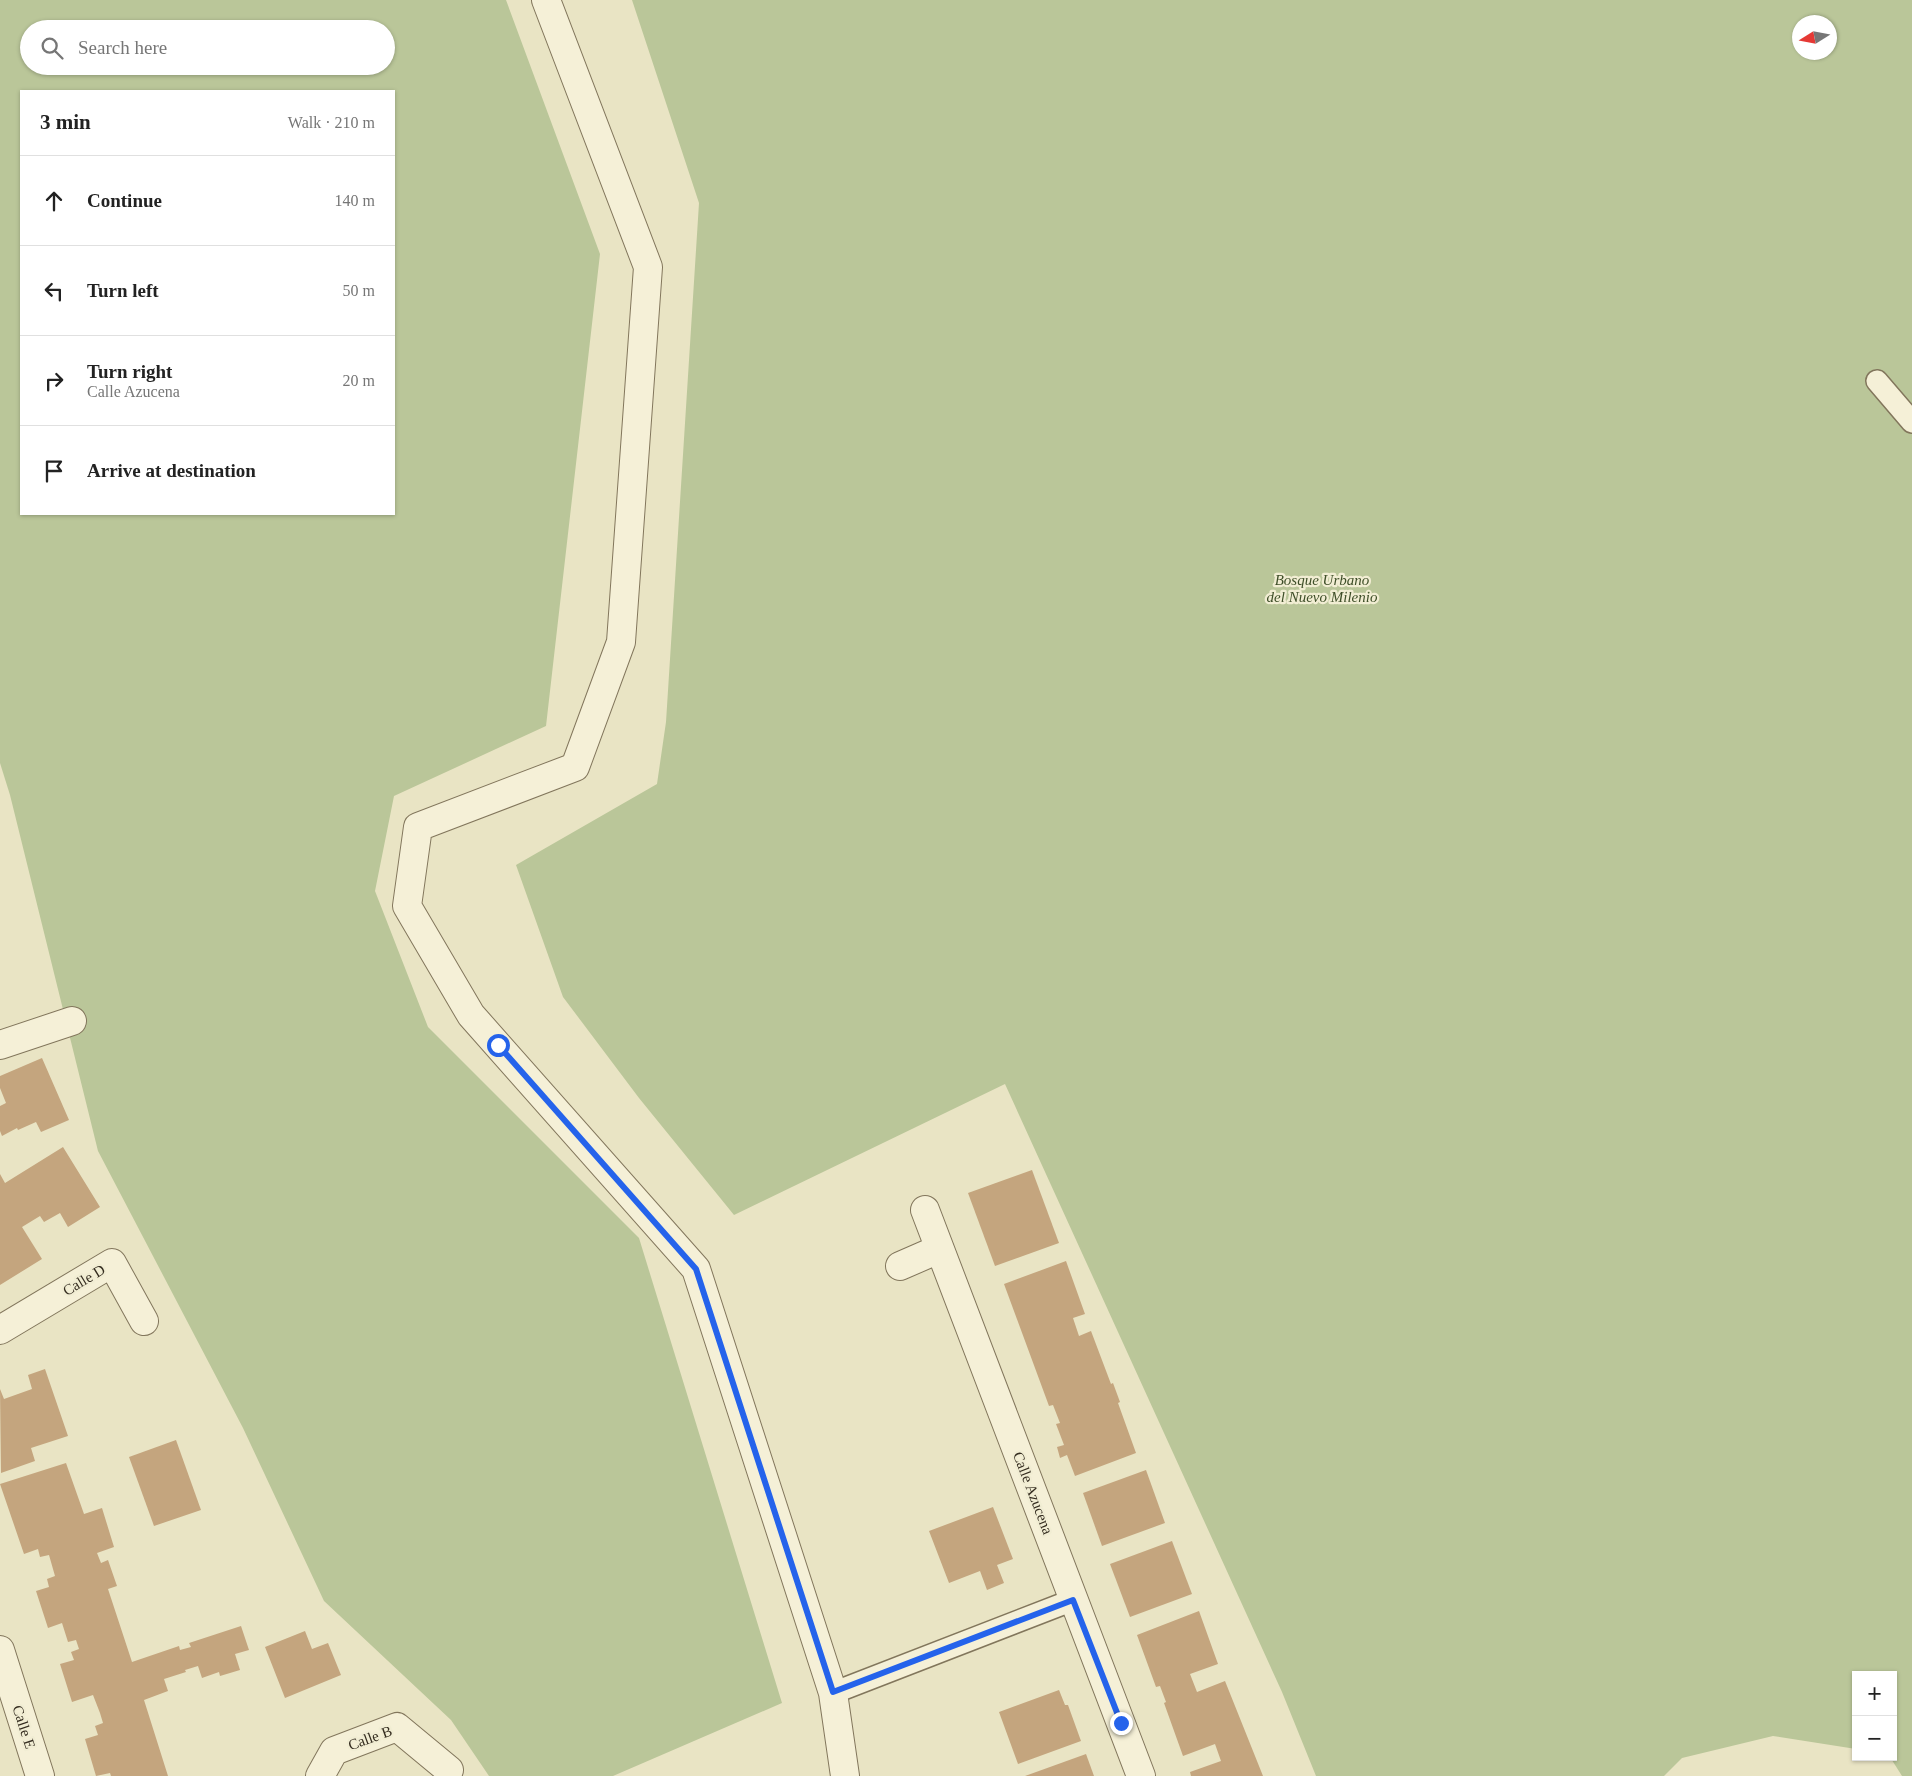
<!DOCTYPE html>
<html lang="en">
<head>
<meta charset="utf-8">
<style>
  body { margin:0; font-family:Georgia,serif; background:#f6f6f6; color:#222 }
  .controls { position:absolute; right:15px; bottom:15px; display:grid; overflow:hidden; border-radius:0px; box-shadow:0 1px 4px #0004 }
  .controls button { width:45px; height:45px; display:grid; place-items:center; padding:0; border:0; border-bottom:1px solid #e0e0e0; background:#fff; color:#222; font:25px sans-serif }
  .compass { position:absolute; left:1792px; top:15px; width:45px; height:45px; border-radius:50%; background:#fff; box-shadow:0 1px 4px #0004; rotate:259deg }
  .stop { position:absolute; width:15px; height:15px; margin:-11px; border:4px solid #2563eb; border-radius:50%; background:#fff }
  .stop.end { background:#2563eb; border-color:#fff; box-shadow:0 1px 5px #0008 }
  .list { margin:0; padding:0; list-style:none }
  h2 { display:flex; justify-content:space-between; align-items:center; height:65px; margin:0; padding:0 20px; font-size:21px }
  h2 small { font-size:16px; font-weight:400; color:#767676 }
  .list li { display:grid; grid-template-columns:32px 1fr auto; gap:15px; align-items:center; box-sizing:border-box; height:90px; padding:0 20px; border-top:1px solid #e0e0e0 }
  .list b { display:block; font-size:19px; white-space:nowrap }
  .list p { margin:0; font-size:16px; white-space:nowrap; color:#767676 }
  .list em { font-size:16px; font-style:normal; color:#767676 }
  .icon { flex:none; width:28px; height:28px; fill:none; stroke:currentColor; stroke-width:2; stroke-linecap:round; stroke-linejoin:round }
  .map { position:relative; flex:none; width:1912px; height:1776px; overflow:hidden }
  .search { position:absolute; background:#fff; box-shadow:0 1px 4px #0004; left:20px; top:20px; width:375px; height:55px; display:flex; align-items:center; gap:12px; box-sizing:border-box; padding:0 18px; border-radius:28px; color:#767676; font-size:19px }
  .panel { position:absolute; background:#fff; box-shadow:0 1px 4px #0004; left:20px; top:90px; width:375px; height:425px; border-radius:0px }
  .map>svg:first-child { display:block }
  .green { fill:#bac699; fill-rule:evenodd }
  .building { fill:#c4a57e }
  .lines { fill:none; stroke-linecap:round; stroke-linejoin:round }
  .lane-casing { stroke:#82765c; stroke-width:24 }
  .street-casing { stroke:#82765c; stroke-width:30 }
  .lane { stroke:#f5f0d7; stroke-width:21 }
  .street { stroke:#f5f0d7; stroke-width:28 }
  .route { stroke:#2563eb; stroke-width:6 }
  .labels { text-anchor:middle; stroke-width:4.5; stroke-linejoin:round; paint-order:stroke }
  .park-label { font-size:15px; font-style:italic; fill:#3e4e28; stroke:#f1edd3 }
  .street-label { font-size:15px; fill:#342c1f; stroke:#f1edd3 }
</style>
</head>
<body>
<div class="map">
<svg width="1912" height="1776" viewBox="0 0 1912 1776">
  <rect width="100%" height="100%" fill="#e9e4c4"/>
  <g class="green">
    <path d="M0,0H506L600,254L546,726L394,796L375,891L428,1027L639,1238L782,1703L613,1776H489L451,1720L324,1601L243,1428L98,1151L10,795L0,763ZM29,29H386V66H29ZM21,91H394V514H21Z"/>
    <path d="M632,0H1912V1776H1902L1890,1757H1893V1675H1856V1749L1773,1736L1682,1758L1664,1776H1316L1282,1692L1005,1084L734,1215L639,1098L563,997L516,865L657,784L666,722L699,203ZM1800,22H1830V52H1800Z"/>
  </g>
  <g class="building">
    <polygon points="42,1058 69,1120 41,1132 36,1122 18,1130 17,1128 2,1136 0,1131 0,1106 6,1103 0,1088 0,1076"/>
    <polygon points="63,1147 100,1207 68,1227 60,1213 44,1222 40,1216 22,1227 42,1259 0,1285 0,1174 5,1183"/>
    <polygon points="1032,1170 1059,1243 995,1266 968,1193"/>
    <polygon points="1066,1261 1085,1314 1073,1318 1079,1336 1091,1331 1111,1384 1113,1383 1120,1402 1118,1403 1136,1453 1075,1476 1067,1455 1060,1458 1057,1447 1064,1445 1056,1424 1060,1423 1053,1405 1049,1406 1004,1284"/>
    <polygon points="45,1369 68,1436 31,1448 35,1461 1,1473 0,1389 4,1399 32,1389 28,1375"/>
    <polygon points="176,1440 201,1510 154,1526 129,1457"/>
    <polygon points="66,1463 84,1514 102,1508 114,1547 97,1553 101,1563 108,1560 117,1586 108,1589 132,1662 179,1646 180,1650 191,1647 189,1643 241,1626 249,1650 235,1654 240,1670 220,1676 219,1672 202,1678 198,1666 185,1670 186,1672 164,1679 168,1691 144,1700 168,1776 111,1776 110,1773 96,1776 85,1739 98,1735 95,1726 103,1723 100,1713 93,1695 72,1702 60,1664 74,1660 71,1652 79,1649 76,1640 68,1642 62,1623 48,1628 36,1591 49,1587 47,1579 55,1576 49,1555 40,1557 38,1549 24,1554 0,1484"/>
    <polygon points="1146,1470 1165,1523 1102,1546 1083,1493"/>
    <polygon points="993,1507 1013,1559 997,1565 1004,1583 987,1590 980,1571 949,1583 929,1531"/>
    <polygon points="1172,1541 1192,1594 1130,1617 1110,1564"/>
    <polygon points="1199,1611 1218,1664 1190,1674 1197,1692 1225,1681 1263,1776 1191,1776 1190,1772 1221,1761 1215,1744 1183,1756 1164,1703 1166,1702 1160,1686 1156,1687 1137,1635"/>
    <polygon points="305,1631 312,1649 328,1643 341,1675 285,1698 265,1647"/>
    <polygon points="1059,1690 1065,1705 1068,1705 1081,1741 1018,1764 999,1712"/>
    <polygon points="1086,1754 1094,1776 1025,1776"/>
  </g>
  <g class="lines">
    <g class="lane-casing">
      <g id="lane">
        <polyline points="1877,381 1912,422"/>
        <polyline points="833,1693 1073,1600"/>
      </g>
    </g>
    <g class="street-casing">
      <g id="street">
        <polyline points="546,0 648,267 621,642 575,767 418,827 407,906 471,1015 696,1269 833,1693 845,1776"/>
        <polyline points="0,1045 72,1021"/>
        <polyline points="925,1210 1141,1776"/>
        <polyline points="900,1266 939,1249"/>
        <polyline points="0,1330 112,1263 144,1321"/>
        <polyline points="0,1650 40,1776"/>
        <polyline points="320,1776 334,1751 397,1727 449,1770"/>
      </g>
    </g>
    <use href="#lane" class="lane"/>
    <use href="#street" class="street"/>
  </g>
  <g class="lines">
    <polyline class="route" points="498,1045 696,1269 833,1692 1073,1600 1121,1723"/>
  </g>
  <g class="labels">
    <g class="park-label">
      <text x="1322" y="585">Bosque Urbano<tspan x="1322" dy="17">del Nuevo Milenio</tspan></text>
    </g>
    <g class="street-label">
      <text transform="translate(84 1280) rotate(-31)" y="5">Calle D</text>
      <text transform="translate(1033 1493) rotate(69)" y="5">Calle Azucena</text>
      <text transform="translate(24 1727) rotate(72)" y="5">Calle E</text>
      <text transform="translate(370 1738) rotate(-20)" y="5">Calle B</text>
    </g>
  </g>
</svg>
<div class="controls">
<button>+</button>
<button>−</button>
</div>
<svg class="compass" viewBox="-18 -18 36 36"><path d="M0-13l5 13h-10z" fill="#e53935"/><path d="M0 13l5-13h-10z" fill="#767676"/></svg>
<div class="stop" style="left:498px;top:1045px"></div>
<div class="stop end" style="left:1121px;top:1723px"></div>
<div class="search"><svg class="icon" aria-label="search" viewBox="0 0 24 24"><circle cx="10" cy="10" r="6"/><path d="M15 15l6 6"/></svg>Search here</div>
<section class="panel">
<h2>3 min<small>Walk · 210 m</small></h2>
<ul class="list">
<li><svg class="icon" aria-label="ahead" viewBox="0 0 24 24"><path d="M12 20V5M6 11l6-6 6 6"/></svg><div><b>Continue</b></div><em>140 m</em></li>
<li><svg class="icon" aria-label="left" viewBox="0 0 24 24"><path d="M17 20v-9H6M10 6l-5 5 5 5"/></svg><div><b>Turn left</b></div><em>50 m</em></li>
<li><svg class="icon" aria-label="right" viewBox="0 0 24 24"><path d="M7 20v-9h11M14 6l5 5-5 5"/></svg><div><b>Turn right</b><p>Calle Azucena</p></div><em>20 m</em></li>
<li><svg class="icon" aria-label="arrive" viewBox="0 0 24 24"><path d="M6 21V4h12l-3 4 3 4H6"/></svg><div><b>Arrive at destination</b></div></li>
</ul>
</section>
</div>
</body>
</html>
